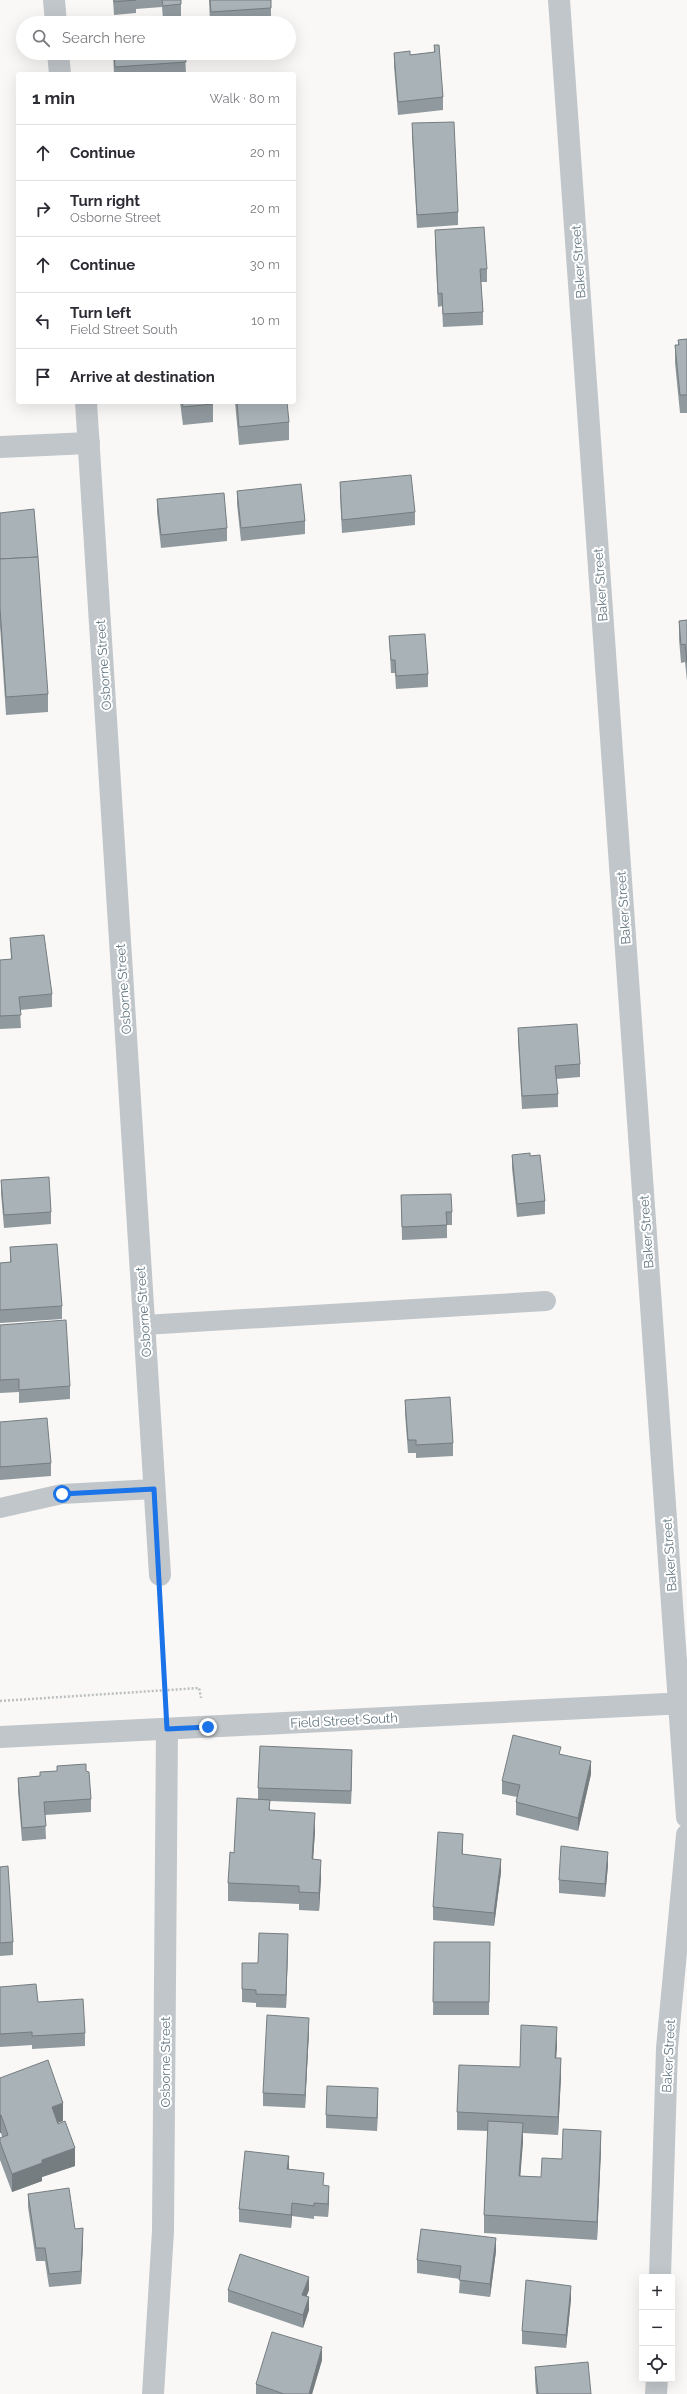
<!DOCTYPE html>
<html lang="en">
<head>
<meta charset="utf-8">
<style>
  body { margin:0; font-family:Raleway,sans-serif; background:#f7f7f7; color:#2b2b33 }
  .controls { position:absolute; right:12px; bottom:12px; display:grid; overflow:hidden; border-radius:4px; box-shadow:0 4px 16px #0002 }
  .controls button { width:36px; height:36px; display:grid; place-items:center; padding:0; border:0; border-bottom:1px solid #e1e1e2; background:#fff; color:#2b2b33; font:20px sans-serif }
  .stop { position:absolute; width:12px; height:12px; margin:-9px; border:3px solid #1a73e8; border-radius:50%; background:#fff }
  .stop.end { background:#1a73e8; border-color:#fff; box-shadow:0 1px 4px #0008 }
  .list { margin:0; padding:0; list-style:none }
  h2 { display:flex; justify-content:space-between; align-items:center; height:52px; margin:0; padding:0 16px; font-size:17px }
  h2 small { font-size:13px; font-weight:400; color:#7c7c81 }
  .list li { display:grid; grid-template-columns:26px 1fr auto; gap:12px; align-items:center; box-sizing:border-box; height:56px; padding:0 16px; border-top:1px solid #e1e1e2 }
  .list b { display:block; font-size:15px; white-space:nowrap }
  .list p { margin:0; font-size:13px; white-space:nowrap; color:#7c7c81 }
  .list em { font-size:13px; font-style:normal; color:#7c7c81 }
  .icon { flex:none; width:22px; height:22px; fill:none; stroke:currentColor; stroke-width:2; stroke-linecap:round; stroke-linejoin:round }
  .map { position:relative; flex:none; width:687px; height:2394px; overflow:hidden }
  .search { position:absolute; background:#fff; box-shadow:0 4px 16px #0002; left:16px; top:16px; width:280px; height:44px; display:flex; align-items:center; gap:10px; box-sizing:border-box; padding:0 14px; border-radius:22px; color:#7c7c81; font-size:15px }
  .panel { position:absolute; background:#fff; box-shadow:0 4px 16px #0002; left:16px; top:72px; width:280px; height:332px; border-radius:4px }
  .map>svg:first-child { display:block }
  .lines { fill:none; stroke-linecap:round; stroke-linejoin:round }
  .path { stroke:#bbbfc1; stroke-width:2.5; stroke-dasharray:2 2; stroke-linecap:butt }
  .service { stroke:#c1c6ca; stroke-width:20 }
  .minor { stroke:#c1c6ca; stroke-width:22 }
  .wall { fill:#90999d }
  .shaded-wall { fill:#767d80 }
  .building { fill:#a8b2b7; stroke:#767d80 }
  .route { stroke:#1a73e8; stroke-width:5 }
  .labels { text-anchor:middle; stroke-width:4; stroke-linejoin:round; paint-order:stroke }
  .street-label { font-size:13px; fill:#637681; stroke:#fff }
</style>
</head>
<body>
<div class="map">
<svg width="687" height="2394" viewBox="0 0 687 2394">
  <rect width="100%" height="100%" fill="#f9f8f6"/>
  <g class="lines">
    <g class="path">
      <polyline points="161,1604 166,1701"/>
      <polyline points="0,1701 199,1688 201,1698"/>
    </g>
    <g class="service">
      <polyline points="144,1325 546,1301"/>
      <polyline points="0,1508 62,1494 154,1489"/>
    </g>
    <g class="minor">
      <polyline points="54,0 56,23"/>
      <polyline points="559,0 687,1817"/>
      <polyline points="58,53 60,74"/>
      <polyline points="86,402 160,1575"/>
      <polyline points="0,447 89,443"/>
      <polyline points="0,1737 687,1703"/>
      <polyline points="660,2277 667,2048 687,1835"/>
      <polyline points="153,2394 163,2231 167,1729"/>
      <polyline points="656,2394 657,2379"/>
    </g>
  </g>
  <g class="wall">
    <polygon points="113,0 181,0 181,17 163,19 162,7 136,9 136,13 114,15"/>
    <polygon points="209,0 271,0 271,21 237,23 210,23"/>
    <polygon points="434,45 443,97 443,110 398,115 394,66 394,53 410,55 434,52"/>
    <polygon points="113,53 185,53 186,74 114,74"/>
    <polygon points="412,123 458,212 458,225 417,228 412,136"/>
    <polygon points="435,230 487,269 487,282 481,282 483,312 483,325 443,327 442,306 438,307 435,243"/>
    <polygon points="687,339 687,413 680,413 675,363 675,345 678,345 678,340"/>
    <polygon points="180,402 213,402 213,422 183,425"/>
    <polygon points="235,402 272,402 289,422 289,440 239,445"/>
    <polygon points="340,482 415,512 415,525 342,533 340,496"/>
    <polygon points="237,491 305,521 305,534 241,541 237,504"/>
    <polygon points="157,499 227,528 227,541 161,548 157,512"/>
    <polygon points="0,513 48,694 48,712 6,715 0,626"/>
    <polygon points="687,620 687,681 685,662 681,663 679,639 679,621"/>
    <polygon points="389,636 428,674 428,687 396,689 395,673 391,673"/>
    <polygon points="10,938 52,994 52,1007 20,1010 21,1028 0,1029 0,960 11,959"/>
    <polygon points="518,1028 580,1064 580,1077 556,1079 558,1094 558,1107 522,1109 518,1041"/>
    <polygon points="512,1155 530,1156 545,1201 545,1214 517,1217 512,1168"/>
    <polygon points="1,1180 51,1212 51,1224 4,1228 1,1193"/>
    <polygon points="401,1195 452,1212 452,1225 447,1225 447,1238 402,1240"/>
    <polygon points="10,1247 62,1306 62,1319 0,1323 0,1263 10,1262"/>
    <polygon points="0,1325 70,1386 70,1399 19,1403 19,1392 0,1393"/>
    <polygon points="405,1400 453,1443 453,1456 416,1458 416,1453 408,1453 405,1413"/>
    <polygon points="0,1422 51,1463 51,1476 0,1480"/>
    <polygon points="561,1754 591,1774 578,1831 516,1815 516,1802 517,1797 502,1794 502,1781"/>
    <polygon points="352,1763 351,1804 270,1801 270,1810 315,1831 313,1859 321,1878 319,1911 299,1910 299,1904 228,1901 228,1883 234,1853 258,1800 258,1788"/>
    <polygon points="57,1771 86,1771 91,1799 91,1812 45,1815 46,1839 22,1841 18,1791 18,1778 40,1776"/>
    <polygon points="463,1847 462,1854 501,1872 494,1926 433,1920 433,1907"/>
    <polygon points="608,1865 605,1897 559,1893 559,1880"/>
    <polygon points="0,1867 13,1942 13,1955 0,1956"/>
    <polygon points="434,1942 490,1942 489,2015 433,2015"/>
    <polygon points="288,1947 286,2008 256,2007 256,2003 242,2002 242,1989 258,1963"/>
    <polygon points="0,1987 38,2002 85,2033 85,2046 32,2049 32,2045 0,2047"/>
    <polygon points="309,2031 305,2108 263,2106 263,2093"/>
    <polygon points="557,2045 556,2058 561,2076 558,2135 523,2133 523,2141 520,2176 541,2177 562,2159 601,2149 597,2240 484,2233 484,2215 488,2131 457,2130 457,2112"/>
    <polygon points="0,2078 63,2121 57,2123 75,2166 42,2177 42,2181 12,2192 0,2160 0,2138 2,2137 1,2133 0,2133"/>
    <polygon points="378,2101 377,2131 326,2128 326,2115"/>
    <polygon points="289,2169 324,2186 329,2199 328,2217 314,2216 314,2219 292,2216 291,2228 239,2222 239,2209"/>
    <polygon points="28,2194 75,2229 83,2241 81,2284 49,2287 45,2261 36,2261 28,2207"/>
    <polygon points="496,2251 490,2297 459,2293 460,2279 417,2273 417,2260"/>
    <polygon points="228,2290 309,2290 306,2297 309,2310 303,2328 228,2302"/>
    <polygon points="571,2299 566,2348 522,2344 522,2331"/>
    <polygon points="322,2360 312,2394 256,2394 256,2384"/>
    <polygon points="535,2367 591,2394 536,2394 535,2380"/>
  </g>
  <g class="shaded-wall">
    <polygon points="352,1750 352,1763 351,1804 351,1791"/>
    <polygon points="591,1761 591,1774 578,1831 578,1818"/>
    <polygon points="315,1813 315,1831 312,1877 312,1859"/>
    <polygon points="463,1834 463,1847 462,1867 462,1854"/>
    <polygon points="608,1852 608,1865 605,1897 605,1884"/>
    <polygon points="501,1859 501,1872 494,1926 494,1913"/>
    <polygon points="321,1860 321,1878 319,1911 319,1893"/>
    <polygon points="288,1934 288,1947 286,2008 286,1995"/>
    <polygon points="309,2018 309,2031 305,2108 305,2095"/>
    <polygon points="557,2027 557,2045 555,2076 555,2058"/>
    <polygon points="561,2058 561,2076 558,2135 558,2117"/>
    <polygon points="378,2088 378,2101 377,2131 377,2118"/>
    <polygon points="63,2103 63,2121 52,2125 52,2107"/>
    <rect x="0" y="2115" width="1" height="18"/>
    <polygon points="523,2123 523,2141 519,2194 519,2176"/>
    <polygon points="601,2131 601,2149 597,2240 597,2222"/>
    <polygon points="75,2148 75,2166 42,2177 42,2181 12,2192 12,2174 42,2160"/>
    <polygon points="289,2156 289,2169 287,2182 287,2169"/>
    <polygon points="329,2186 329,2199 328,2217 328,2204"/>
    <polygon points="292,2203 292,2216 291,2228 291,2215"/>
    <polygon points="83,2228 83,2241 81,2284 81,2271"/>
    <polygon points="496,2238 496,2251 490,2297 490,2284"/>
    <polygon points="309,2277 309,2290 302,2308 302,2295"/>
    <polygon points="571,2286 571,2299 566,2348 566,2335"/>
    <polygon points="309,2297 309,2310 303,2328 303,2315"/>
    <polygon points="322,2347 322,2360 312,2394 309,2394"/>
  </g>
  <g class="building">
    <polygon points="114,0 136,0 114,2"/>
    <polygon points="162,0 181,0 181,4 163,6"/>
    <polygon points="210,0 271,0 271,8 211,12"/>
    <polygon points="183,20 183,23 146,23"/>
    <polygon points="434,45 439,45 443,97 398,102 394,53 410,51 410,55 435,52"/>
    <polygon points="114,53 185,53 186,62 115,67"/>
    <polygon points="454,122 458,212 417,215 412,123"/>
    <polygon points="484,227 487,269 480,269 483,312 443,314 442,293 438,294 435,230"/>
    <polygon points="687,339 687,395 680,395 675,345 679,345 678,340"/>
    <polygon points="182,402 213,402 213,404 183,407"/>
    <polygon points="237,402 287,402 289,422 239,427"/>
    <polygon points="411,475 415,512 342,520 340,482"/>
    <polygon points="301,484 305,521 241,528 237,491"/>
    <polygon points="224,493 227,528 161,535 157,499"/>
    <polygon points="34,509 38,557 0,559 0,513"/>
    <polygon points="38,557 48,694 6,697 0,608 0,559"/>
    <polygon points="687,620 687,663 685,644 681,645 679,621"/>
    <polygon points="425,634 428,674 396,676 395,660 391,660 389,636"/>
    <polygon points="44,935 52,994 19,997 21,1015 0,1016 0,960 12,959 10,938"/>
    <polygon points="577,1024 580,1064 555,1066 558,1094 522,1096 518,1028"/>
    <polygon points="530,1153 530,1156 540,1155 545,1201 517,1204 512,1155"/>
    <polygon points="49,1177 51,1212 4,1215 1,1180"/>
    <polygon points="451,1194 452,1212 446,1212 447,1225 402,1227 401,1195"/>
    <polygon points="57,1244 62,1306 0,1310 0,1263 11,1262 10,1247"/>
    <polygon points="66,1320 70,1386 19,1390 19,1379 0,1380 0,1325"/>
    <polygon points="450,1397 453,1443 416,1445 416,1440 408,1440 405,1400"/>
    <polygon points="47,1418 51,1463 0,1467 0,1422"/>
    <polygon points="513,1735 561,1747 559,1754 591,1761 578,1818 516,1802 520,1785 502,1781"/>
    <polygon points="260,1746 352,1750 351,1791 258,1788"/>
    <polygon points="86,1764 86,1771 89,1772 91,1799 44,1802 46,1826 22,1828 18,1778 40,1776 40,1772 57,1771 57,1766"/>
    <polygon points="237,1798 270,1800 269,1810 315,1813 312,1859 321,1860 319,1893 299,1892 299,1886 228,1883 230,1852 234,1853"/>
    <polygon points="438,1832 463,1834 462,1854 501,1859 494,1913 433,1907"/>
    <polygon points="561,1846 608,1852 605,1884 559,1880"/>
    <polygon points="8,1866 13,1942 0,1943 0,1867"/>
    <polygon points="259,1933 288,1934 286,1995 256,1994 256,1990 242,1989 242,1963 258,1963"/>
    <polygon points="434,1942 490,1942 489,2002 433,2002"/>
    <polygon points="36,1984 38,2002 83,1999 85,2033 32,2036 32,2032 0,2034 0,1987"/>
    <polygon points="267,2015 309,2018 305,2095 263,2093"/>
    <polygon points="521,2025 557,2027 555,2058 561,2058 558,2117 457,2112 459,2065 520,2067"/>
    <polygon points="48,2060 63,2103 52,2107 58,2124 65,2121 75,2148 42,2160 42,2163 12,2174 0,2142 0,2138 8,2135 1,2115 0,2115 0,2078"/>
    <polygon points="327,2086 378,2088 377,2118 326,2115"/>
    <polygon points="488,2121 523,2123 519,2176 541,2177 542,2158 562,2159 563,2129 601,2131 597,2222 484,2215"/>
    <polygon points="245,2151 289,2156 287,2169 324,2173 323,2185 329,2186 328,2204 314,2203 314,2206 292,2203 291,2215 239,2209"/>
    <polygon points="69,2188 75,2229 83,2228 81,2271 49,2274 45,2248 36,2248 28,2194"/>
    <polygon points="421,2229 496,2238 490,2284 459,2280 461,2266 417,2260"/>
    <polygon points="240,2254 309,2277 302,2295 309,2297 303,2315 228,2290"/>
    <polygon points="526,2280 571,2286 566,2335 522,2331"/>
    <polygon points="272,2332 322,2347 309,2394 284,2394 256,2384"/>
    <polygon points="588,2362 591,2394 538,2394 535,2367"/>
  </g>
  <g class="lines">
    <polyline class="route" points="62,1494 154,1489 167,1729 208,1727"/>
  </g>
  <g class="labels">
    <g class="street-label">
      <text transform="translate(578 262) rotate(-94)" y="5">Baker Street</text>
      <text transform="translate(600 585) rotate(-94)" y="5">Baker Street</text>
      <text transform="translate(103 665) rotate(-94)" y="5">Osborne Street</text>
      <text transform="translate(623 908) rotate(-94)" y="5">Baker Street</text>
      <text transform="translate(123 989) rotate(-94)" y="5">Osborne Street</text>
      <text transform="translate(646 1232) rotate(-94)" y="5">Baker Street</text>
      <text transform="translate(143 1312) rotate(-94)" y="5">Osborne Street</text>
      <text transform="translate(669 1555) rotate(-94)" y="5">Baker Street</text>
      <text transform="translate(344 1720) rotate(-3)" y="5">Field Street South</text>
      <text transform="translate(668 2056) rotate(-87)" y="5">Baker Street</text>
      <text transform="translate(165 2062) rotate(-90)" y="5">Osborne Street</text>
    </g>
  </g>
</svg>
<div class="controls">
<button>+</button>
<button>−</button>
<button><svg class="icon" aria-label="locate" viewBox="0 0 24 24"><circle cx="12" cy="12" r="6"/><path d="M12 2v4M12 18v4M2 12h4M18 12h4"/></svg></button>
</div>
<div class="stop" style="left:62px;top:1494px"></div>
<div class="stop end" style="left:208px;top:1727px"></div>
<div class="search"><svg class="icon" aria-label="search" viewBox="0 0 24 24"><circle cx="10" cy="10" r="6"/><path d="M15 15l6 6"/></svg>Search here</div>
<section class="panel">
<h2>1 min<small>Walk · 80 m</small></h2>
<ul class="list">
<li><svg class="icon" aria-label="ahead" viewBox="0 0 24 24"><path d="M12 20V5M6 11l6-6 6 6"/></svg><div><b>Continue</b></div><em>20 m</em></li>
<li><svg class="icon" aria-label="right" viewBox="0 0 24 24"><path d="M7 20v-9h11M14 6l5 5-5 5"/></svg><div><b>Turn right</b><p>Osborne Street</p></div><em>20 m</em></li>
<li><svg class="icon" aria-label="ahead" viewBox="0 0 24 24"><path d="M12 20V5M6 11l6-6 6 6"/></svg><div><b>Continue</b></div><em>30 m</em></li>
<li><svg class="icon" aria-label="left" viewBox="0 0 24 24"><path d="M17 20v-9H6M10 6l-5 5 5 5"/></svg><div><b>Turn left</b><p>Field Street South</p></div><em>10 m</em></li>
<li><svg class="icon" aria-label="arrive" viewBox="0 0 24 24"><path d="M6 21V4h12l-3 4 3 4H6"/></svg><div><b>Arrive at destination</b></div></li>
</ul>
</section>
</div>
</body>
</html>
